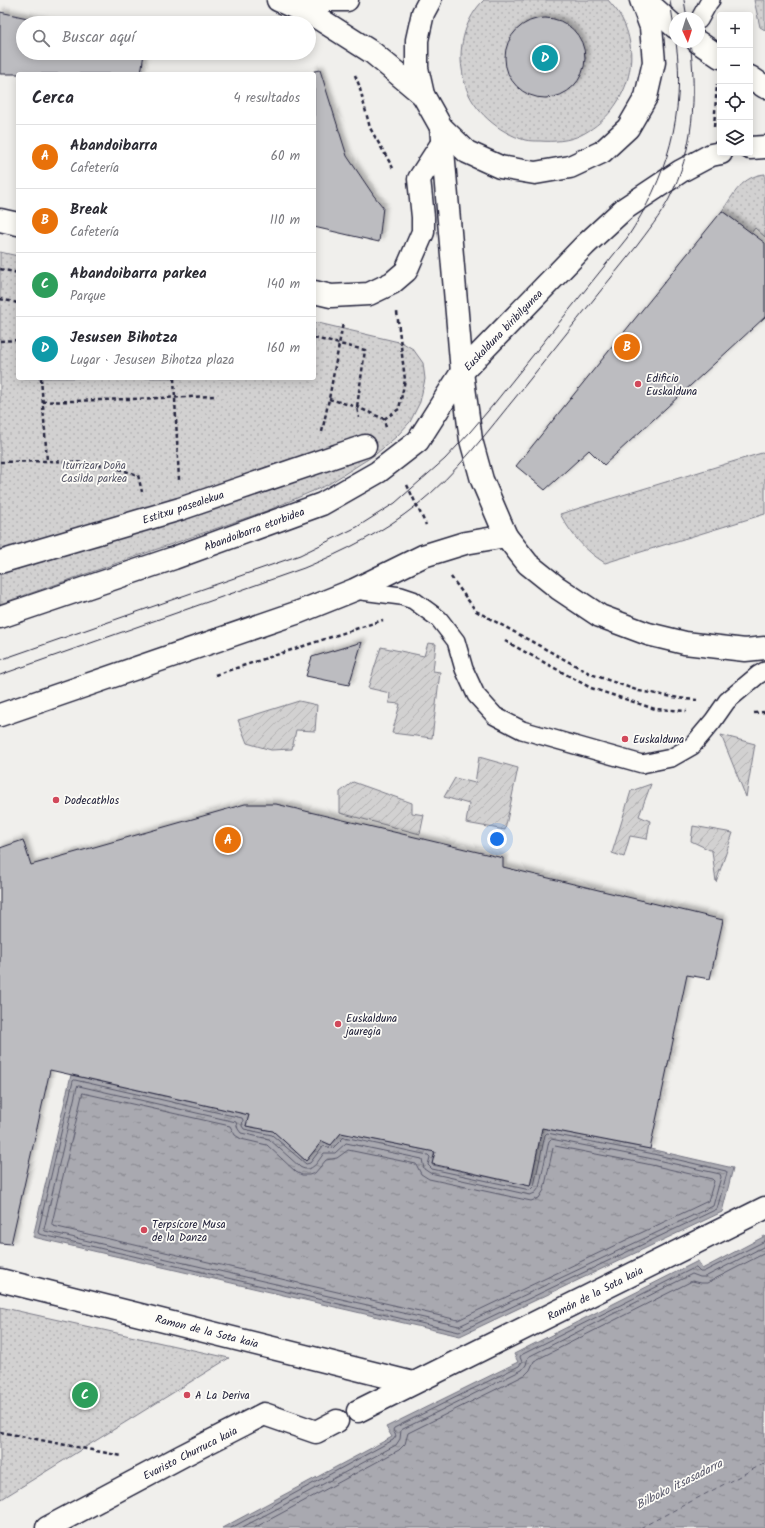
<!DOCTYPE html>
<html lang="es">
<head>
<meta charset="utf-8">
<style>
  body { margin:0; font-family:Kalam,sans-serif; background:#f2f2f3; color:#2b2b33 }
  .controls { position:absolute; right:12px; top:12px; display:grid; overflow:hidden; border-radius:4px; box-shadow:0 2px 10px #0003 }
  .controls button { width:36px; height:36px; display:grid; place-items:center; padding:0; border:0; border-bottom:1px solid #e1e1e2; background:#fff; color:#2b2b33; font:20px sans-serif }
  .compass { position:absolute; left:669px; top:12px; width:36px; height:36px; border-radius:50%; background:#fff; box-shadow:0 2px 10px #0003; rotate:176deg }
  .you { position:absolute; left:497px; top:839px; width:14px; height:14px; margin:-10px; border:3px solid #fff; border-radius:50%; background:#1a73e8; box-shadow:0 0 0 6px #1a73e833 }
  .badge { display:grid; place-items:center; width:26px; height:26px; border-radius:50%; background:#b45309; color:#fff; font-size:13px; font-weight:700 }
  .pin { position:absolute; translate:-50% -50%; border:2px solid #fff; box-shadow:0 1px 4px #0006 }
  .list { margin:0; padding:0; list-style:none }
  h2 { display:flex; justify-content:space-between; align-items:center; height:52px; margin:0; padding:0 16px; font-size:17px }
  h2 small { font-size:13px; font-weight:400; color:#7c7c81 }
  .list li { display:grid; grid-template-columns:26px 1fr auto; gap:12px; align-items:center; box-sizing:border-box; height:64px; padding:0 16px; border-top:1px solid #e1e1e2 }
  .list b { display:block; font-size:15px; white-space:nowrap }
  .list p { margin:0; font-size:13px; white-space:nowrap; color:#7c7c81 }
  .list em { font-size:13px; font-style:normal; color:#7c7c81 }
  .icon { flex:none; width:22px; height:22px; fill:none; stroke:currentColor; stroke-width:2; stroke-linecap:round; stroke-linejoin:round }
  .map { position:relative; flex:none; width:765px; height:1528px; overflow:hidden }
  .search { position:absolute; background:#fff; box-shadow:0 2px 10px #0003; left:16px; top:16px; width:300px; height:44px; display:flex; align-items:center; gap:10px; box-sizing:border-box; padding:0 14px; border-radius:22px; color:#7c7c81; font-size:15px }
  .panel { position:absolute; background:#fff; box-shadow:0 2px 10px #0003; left:16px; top:72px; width:300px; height:308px; border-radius:4px }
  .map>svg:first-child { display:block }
  .grass { fill:url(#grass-dots); stroke:#7a7a86 }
  .garden { fill:url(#garden-furrows); stroke:#7a7a86 }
  .water { fill:url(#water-ripples); stroke:#737381 }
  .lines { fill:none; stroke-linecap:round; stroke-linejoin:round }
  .shore { stroke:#58586a; stroke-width:1 }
  .ferry { stroke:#58586a; stroke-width:1; stroke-dasharray:5 4; stroke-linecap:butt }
  .building { fill:#bcbcc0; stroke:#22223b; filter:url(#shadow) }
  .lane-casing { stroke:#22223b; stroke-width:20 }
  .street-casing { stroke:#22223b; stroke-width:25 }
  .primary-casing { stroke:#22223b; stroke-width:25 }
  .path { stroke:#22223b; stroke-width:2.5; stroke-dasharray:4 3; stroke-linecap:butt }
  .lane { stroke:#fdfcf7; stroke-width:17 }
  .street { stroke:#fdfcf7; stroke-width:22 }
  .primary { stroke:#fdfcf7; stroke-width:22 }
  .tram { stroke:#22223b; stroke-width:1 }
  .poi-dot { fill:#d1495b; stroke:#fdfcf7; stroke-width:1.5 }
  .labels { text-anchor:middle; stroke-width:3.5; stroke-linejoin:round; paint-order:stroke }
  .street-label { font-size:11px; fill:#22223b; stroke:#fdfcf7 }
  .poi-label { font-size:11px; fill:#22223b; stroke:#fdfcf7; text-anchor:start }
  .park-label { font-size:11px; fill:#575768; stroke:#fdfcf7 }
  .water-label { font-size:12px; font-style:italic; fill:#58586a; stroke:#fdfcf7 }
</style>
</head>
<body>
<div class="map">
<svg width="765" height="1528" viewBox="0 0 765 1528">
  <defs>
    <pattern id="grass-dots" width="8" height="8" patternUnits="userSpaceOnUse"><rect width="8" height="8" fill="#d2d1d1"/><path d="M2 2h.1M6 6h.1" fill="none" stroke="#b4b3b4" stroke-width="1.8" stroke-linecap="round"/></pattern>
    <pattern id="garden-furrows" width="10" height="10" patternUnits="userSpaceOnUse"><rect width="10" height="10" fill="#d2d1d1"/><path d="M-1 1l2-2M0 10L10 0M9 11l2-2" fill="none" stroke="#b4b3b4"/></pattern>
    <pattern id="water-ripples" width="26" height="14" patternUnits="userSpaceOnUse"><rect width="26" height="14" fill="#a9a9b0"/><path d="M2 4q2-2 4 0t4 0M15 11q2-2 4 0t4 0" fill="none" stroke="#898990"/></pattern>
    <filter id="shadow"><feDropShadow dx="3.5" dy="-3.5" stdDeviation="2" flood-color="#0004"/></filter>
  </defs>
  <rect width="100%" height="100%" fill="#f0efec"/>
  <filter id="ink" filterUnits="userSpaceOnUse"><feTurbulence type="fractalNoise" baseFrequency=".025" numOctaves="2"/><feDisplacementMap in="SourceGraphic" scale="8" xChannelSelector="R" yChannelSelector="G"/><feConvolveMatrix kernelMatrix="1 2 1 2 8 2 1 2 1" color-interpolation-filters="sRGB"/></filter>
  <g filter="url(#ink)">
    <g class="grass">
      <path d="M484,0H608C612,5 618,11 621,17C644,60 625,113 581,135C569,141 553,142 540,141C535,141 529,141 525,140C499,133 472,110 465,84C463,80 463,74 462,69C458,46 466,17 484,0Z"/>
      <polygon points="754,0 765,0 765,30 760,27"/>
      <path d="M765,174V237L755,228L751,233L722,211C734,194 742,176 765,174Z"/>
      <polygon points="0,252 18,256 18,378 314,378 314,322 403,343 413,349 423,363 425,379 420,402 410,422 397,436 376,454 327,485 269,510 0,604"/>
      <path d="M765,452V514L605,563C584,550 572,535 560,514Z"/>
      <polygon points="0,1307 229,1358 0,1500"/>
    </g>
    <g class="garden">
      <polygon points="428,643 436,644 433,671 440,672 432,738 392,733 400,704 389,703 390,693 368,688 381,647 424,656"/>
      <polygon points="299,701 317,705 315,731 296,730 292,749 271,750 247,743 238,720"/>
      <polygon points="721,735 755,744 746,797"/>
      <polygon points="479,757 518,768 505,830 466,823 469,804 444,797 455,778 475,783"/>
      <polygon points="353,782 412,803 412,813 424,815 420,834 340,813 340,792"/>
      <polygon points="651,784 639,816 650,821 647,839 630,836 624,857 612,853 631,791"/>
      <polygon points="693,826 733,833 716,882 712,851 691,841"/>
    </g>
    <g class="water">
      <polygon points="71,1075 249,1115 246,1126 273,1131 306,1161 322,1141 331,1145 341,1133 435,1152 432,1165 530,1186 542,1128 650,1149 733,1168 722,1212 460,1336 33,1237"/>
      <polygon points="765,1236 765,1528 222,1528 392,1437 386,1427 518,1362 514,1354 698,1261 702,1269"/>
    </g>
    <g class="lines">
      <g class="shore">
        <polygon points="75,1080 242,1118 243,1120 242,1126 244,1129 272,1135 306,1164 310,1163 323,1146 333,1148 344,1137 428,1155 430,1157 428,1165 432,1169 530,1190 534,1186 545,1135 547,1133 649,1153 726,1171 727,1173 717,1209 459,1332 39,1234 38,1232 73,1081"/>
        <path d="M79,1086L236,1122L238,1129L241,1133L269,1139L300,1167C312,1174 318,1161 324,1153H335L346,1143L422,1159L424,1169L430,1173L530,1195L535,1193L539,1188L549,1141L551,1139L648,1158L720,1174L721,1177L713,1206L459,1326L45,1231L44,1229L77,1087Z"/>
        <polygon points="83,1093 230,1126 235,1135 241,1139 267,1145 296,1172 302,1175 309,1175 315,1173 326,1160 337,1158 348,1150 416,1164 421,1174 429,1179 531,1201 539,1198 544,1190 553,1148 555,1146 647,1164 712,1179 714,1181 708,1201 458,1320 53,1226 52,1224"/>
        <polyline points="231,1528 393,1440 396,1436 393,1430 394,1428 519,1366 522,1362 520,1357 521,1355 694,1268 696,1268 700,1272 703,1272 765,1241"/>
        <polyline points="241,1528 396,1445 400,1439 401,1430 522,1370 526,1365 528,1357 692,1274 700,1277 705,1277 765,1246"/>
        <polyline points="254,1528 399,1450 405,1444 408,1433 525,1375 530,1370 534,1361 692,1281 701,1283 707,1283 765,1253"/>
      </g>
      <polyline class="ferry" points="640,1528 765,1463"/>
    </g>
    <g class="building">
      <polygon points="0,12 50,23 23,23 23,53 144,53 141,74 0,74"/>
      <circle cx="545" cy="58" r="40"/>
      <polygon points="320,70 347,156 374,196 383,207 379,242 314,227 314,71"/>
      <polygon points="722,211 765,243 765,317 604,465 589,450 545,490 516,466"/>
      <polygon points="362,642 349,685 306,676 312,657"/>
      <polygon points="245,804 276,804 503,858 503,867 723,920 710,979 687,975 650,1149 542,1128 530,1186 432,1164 435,1152 341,1133 331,1145 322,1141 306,1161 273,1131 246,1126 249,1115 50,1070 11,1244 0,1243 0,848 23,840 31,865"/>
    </g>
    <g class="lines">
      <g class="lane-casing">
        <g id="lane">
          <polyline points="699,20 709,2 711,0"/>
          <polyline points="354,590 401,596 413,600 439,619 456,641 464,669 476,695 495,716 522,730 642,764 671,758 692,746 713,721 727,701 758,675 765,671"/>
        </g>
      </g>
      <g class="street-casing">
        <g id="street">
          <polyline points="750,148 765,147"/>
          <polyline points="0,220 18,224"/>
          <polyline points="314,292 331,296 369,294 392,283 406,271 423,232 423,217 419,179 443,142"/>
          <polyline points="0,562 180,509 365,446"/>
          <polyline points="0,617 174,558 322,504 378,472 418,441 462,372 585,245 624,209 681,171 711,155 721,153"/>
          <polyline points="0,715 299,612 354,590 423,556 465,543 506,536"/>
          <polyline points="0,1280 413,1383"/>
          <polyline points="358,1411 765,1208"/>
          <polyline points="47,1528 182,1456 264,1414 316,1432 337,1421"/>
        </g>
      </g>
      <g class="primary-casing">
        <g id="primary">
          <polyline points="278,0 318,18 373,53 423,95"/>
          <polyline points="315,0 347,0"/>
          <polyline points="430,0 423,13 417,40 417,68 423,95 441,127 467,152 500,167 535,173 570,167 602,152 628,128 646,97 654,62 651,27 641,0"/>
          <polyline points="645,0 675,27"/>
          <polyline points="698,42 720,57"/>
          <polyline points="750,77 765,87"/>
          <polyline points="441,127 462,372 471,440 482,480 506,536 528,564 558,588 600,616 648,634 685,643 745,650 765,648"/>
        </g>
      </g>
      <g class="path">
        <polyline points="355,75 359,85 370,128 393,168"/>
        <polyline points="714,127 717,84"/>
        <polyline points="0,269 18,273"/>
        <polyline points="0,299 18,303"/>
        <polyline points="314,338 365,350 357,407 359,418"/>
        <polyline points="0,341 18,340"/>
        <polyline points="41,378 47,461"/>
        <polyline points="174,378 179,480"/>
        <polyline points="329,399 357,407 384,419 386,428"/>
        <polyline points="42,402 217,396"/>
        <polyline points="384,419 399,409 405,380 397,312"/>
        <polyline points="322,432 329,399 343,323"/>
        <polyline points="0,462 47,461 74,462 109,466 138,475 142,492"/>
        <polyline points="407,485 426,525"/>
        <polyline points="451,577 476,611 591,674 639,691 685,699 697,700"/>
        <polyline points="505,641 591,688 655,709 687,711"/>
        <polyline points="215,675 383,620"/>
        <polyline points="754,713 765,712"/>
        <polyline points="0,1432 122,1456"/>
      </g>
      <use href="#lane" class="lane"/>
      <use href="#street" class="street"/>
      <use href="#primary" class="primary"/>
      <g class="tram">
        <polyline points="670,0 675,35"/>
        <polyline points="684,0 687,18"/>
        <path d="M0,660L300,555L357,527L395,503L445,459L470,432L493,405L627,238C667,178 686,114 676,42"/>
        <path d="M0,675L304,568C345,551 383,532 417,505C457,473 487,432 519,393C558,344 597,295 636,247C648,231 660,216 669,199C694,150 697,96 690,42"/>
      </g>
    </g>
  </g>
  <g class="poi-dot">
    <circle cx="638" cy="384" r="4"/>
    <circle cx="625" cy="739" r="4"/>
    <circle cx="56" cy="800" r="4"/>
    <circle cx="338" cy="1024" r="4"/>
    <circle cx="144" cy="1230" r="4"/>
    <circle cx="187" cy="1395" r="4"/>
  </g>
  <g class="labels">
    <g class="street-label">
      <text transform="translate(503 330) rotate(-46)" y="4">Euskalduna biribilgunea</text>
      <text transform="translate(183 507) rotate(-18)" y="4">Estitxu pasealekua</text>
      <text transform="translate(254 529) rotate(-20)" y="4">Abandoibarra etorbidea</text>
      <text transform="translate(595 1293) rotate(-27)" y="4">Ramón de la Sota kaia</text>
      <text transform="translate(207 1331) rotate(14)" y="4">Ramon de la Sota kaia</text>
      <text transform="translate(190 1453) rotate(-27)" y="4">Evaristo Churruca kaia</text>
    </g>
    <g class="poi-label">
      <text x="646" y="382">Edificio<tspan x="646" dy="13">Euskalduna</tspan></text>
      <text x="633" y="743">Euskalduna</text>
      <text x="64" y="804">Dodecathlos</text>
      <text x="346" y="1022">Euskalduna<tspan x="346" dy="13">jauregia</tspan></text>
      <text x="152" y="1228">Terpsícore Musa<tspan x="152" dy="13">de la Danza</tspan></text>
      <text x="195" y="1399">A La Deriva</text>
    </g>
    <g class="park-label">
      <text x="94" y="469">Iturrizar Doña<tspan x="94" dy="13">Casilda parkea</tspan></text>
    </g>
    <g class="water-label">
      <text transform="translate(679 1484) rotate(-27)" y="4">Bilboko itsasadarra</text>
    </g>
  </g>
</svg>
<div class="controls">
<button>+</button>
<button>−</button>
<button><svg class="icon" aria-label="locate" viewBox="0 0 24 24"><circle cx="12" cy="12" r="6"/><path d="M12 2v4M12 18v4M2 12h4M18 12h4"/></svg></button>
<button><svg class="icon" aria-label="layers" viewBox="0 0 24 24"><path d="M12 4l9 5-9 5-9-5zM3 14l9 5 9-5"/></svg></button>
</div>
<svg class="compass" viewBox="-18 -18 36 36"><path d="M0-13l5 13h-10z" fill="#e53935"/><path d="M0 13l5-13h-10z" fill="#7c7c81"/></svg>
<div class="you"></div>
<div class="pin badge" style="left:228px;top:840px;background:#e8710a">A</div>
<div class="pin badge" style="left:627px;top:347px;background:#e8710a">B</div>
<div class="pin badge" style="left:85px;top:1395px;background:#2e9e5b">C</div>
<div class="pin badge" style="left:545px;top:58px;background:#0f9aa8">D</div>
<div class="search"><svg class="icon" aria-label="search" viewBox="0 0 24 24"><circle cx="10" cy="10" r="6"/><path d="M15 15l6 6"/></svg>Buscar aquí</div>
<section class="panel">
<h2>Cerca<small>4 resultados</small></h2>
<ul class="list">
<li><span class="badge" style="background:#e8710a">A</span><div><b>Abandoibarra</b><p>Cafetería</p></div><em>60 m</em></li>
<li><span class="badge" style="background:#e8710a">B</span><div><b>Break</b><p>Cafetería</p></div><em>110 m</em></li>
<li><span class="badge" style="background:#2e9e5b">C</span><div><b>Abandoibarra parkea</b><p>Parque</p></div><em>140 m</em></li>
<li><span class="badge" style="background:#0f9aa8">D</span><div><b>Jesusen Bihotza</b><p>Lugar · Jesusen Bihotza plaza</p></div><em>160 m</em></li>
</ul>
</section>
</div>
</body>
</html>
